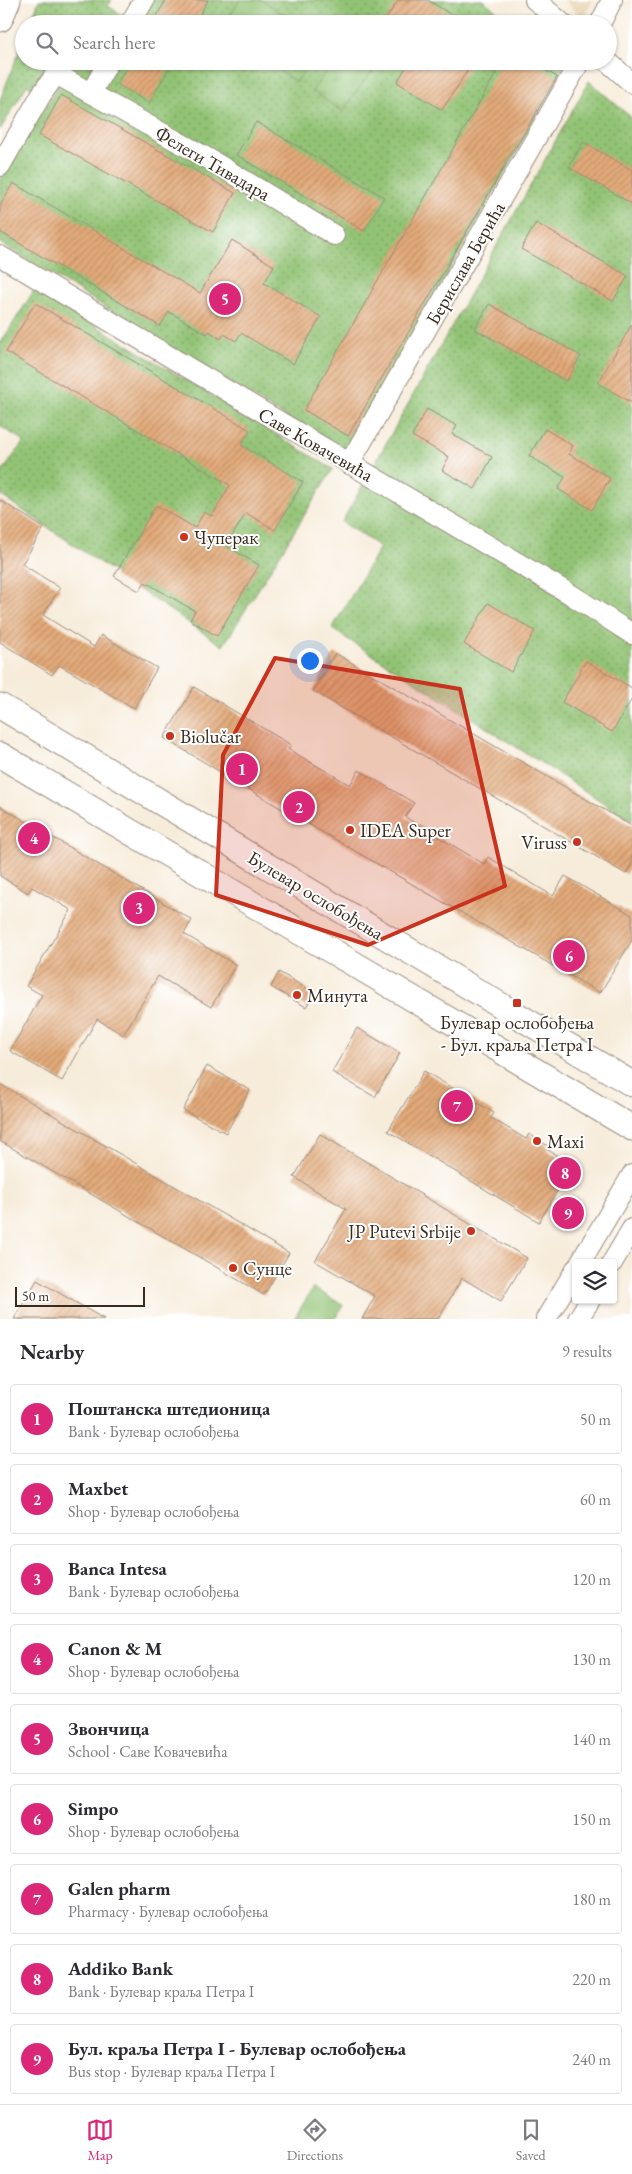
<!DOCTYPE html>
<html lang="en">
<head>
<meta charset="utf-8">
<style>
  body { margin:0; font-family:"EB Garamond",serif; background:#f2f2f3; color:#2b2b33 }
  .controls { position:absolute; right:15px; bottom:15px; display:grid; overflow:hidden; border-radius:5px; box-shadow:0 1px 4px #0004 }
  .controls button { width:45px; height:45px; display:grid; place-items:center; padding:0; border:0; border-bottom:1px solid #e1e1e2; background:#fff; color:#2b2b33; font:25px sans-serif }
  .scale { position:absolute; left:15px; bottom:12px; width:130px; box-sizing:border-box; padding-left:5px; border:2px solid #3b2a1e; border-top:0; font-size:14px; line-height:18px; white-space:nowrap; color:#3b2a1e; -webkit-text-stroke:4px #fff; paint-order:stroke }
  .you { position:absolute; left:309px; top:660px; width:18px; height:18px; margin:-12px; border:4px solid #fff; border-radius:50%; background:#1a73e8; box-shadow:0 0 0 8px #1a73e833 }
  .badge { display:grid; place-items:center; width:32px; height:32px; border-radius:50%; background:#db2777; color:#fff; font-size:16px; font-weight:700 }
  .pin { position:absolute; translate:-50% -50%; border:2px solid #fff; box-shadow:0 1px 5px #0006 }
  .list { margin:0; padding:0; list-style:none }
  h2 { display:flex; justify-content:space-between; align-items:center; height:65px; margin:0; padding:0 20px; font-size:21px }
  h2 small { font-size:16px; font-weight:400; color:#7c7c81 }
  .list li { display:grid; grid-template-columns:32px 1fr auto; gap:15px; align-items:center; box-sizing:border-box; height:70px; margin:0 10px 10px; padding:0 10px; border:1px solid #e1e1e2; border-radius:5px }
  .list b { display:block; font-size:19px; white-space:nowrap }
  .list p { margin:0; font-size:16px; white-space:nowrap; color:#7c7c81 }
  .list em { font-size:16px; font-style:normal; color:#7c7c81 }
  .icon { flex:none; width:28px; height:28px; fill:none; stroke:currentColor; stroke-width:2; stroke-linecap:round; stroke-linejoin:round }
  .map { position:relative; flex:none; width:632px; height:1319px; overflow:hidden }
  .search { position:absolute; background:#fff; box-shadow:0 1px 4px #0004; left:15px; right:15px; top:15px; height:55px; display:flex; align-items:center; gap:12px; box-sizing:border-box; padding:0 18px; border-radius:28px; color:#7c7c81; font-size:19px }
  .sheet { height:785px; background:#fff }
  nav { display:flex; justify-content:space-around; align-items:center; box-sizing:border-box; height:70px; border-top:1px solid #e1e1e2; background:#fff; font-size:14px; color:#7c7c81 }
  nav a { display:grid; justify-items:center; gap:2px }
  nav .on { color:#db2777 }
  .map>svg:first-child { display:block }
  .built { fill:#ead8ba }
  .grass { fill:url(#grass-dots); stroke:#667649 }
  .park { fill:url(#park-tufts); stroke:#667649 }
  .garden { fill:#92c374; stroke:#667649 }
  .building { fill:url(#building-hatch) }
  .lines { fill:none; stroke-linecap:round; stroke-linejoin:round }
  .minor-casing { stroke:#998b7c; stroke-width:22 }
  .major-casing { stroke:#998b7c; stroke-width:27 }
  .minor { stroke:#fff; stroke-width:20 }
  .major { stroke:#fff; stroke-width:25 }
  .marked { fill:#c8321e; fill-opacity:0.2; stroke:#c8321e; stroke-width:4; stroke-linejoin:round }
  .poi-dot { fill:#c8321e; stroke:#fff; stroke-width:2 }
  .labels { text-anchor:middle; stroke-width:4; stroke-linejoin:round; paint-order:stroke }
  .street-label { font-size:19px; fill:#3b2a1e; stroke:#fff }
  .poi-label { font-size:19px; fill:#3b2a1e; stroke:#fff; text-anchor:start }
</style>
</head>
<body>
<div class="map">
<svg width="632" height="1319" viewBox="0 0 632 1319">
  <defs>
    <pattern id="grass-dots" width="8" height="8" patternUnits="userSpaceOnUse" patternTransform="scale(1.25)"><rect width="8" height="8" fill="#92c374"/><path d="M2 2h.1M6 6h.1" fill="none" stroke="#789f5f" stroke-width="1.8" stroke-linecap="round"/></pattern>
    <pattern id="park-tufts" width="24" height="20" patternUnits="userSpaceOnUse" patternTransform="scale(1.25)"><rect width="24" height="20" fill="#92c374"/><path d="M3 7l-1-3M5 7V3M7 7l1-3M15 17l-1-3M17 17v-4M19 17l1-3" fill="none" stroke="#789f5f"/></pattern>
    <pattern id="building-hatch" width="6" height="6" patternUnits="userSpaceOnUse" patternTransform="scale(1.25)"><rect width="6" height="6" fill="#e3aa7a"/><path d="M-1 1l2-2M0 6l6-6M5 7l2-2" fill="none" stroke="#b98b63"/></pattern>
  </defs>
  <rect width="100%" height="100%" fill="#fff"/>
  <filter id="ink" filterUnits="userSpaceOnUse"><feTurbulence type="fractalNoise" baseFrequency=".02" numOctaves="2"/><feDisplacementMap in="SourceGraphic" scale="10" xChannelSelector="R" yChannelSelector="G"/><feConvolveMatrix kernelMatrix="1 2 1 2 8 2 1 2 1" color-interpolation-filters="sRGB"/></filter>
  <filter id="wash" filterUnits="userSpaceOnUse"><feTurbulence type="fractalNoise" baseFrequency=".0096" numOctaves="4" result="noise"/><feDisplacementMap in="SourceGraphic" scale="20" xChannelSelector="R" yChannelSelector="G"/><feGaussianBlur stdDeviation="1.12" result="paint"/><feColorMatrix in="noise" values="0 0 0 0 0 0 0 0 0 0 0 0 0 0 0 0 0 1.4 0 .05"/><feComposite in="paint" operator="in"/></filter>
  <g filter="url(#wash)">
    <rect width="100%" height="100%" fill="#f7ecda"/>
    <polygon class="built" points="564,0 593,0 583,18"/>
    <g class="grass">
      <polygon points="39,0 112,0 108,6 125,17 120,24 30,24"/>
      <polygon points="152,0 483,0 513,24 138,24"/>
      <polygon points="24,39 24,61 97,61 85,81 55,65 40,75 35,88 27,85 0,130 0,100"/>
      <polygon points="115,61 561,61 565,64 436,294 343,452 0,243 0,181 59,84 90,101"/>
      <polygon points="589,81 632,118 632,821 332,629 380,547 342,522"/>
      <polygon points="35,289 333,469 223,646 0,495 0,475 24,441 0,426 0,344"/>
    </g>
    <polygon class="park" points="334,61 359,61 373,70 342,111 312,91"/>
    <g class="garden">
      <polygon points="240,0 262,0 298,24 224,24"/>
      <polygon points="266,61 311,61 296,82"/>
      <polygon points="313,1288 343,1305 335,1319 294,1319"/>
    </g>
    <g id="blocks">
      <g class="building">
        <polygon points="166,0 208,0 195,24 152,24"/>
        <polygon points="398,0 428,0 450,14 443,24 383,24"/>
        <polygon points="130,61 173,61 149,103 117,84"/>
        <polygon points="410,61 461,61 470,67 442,110 397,82"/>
        <polygon points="503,61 530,61 557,77 348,436 304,410"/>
        <polygon points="61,95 235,193 213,232 39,135"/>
        <polygon points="256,122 384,197 364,231 236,155"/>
        <polygon points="583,142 632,170 632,204 569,167"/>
        <polygon points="13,183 200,293 232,240 274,266 264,283 321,317 293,364 241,333 236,341 224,334 221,339 209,331 207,334 169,312 160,326 0,232 0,206"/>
        <polygon points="536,223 628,276 613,301 521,249"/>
        <polygon points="35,303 250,430 241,445 303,482 275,530 246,513 226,546 259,565 217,636 190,620 195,611 145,582 139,591 114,576 156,505 195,528 204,512 212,516 230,485 6,352"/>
        <polygon points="489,304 581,356 566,381 475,329"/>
        <polygon points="632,324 632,403 598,383"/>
        <polygon points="427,409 457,426 452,434 492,457 475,489 442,470 449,457 412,436"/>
        <polygon points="545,429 573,446 569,454 610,478 592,510 558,489 565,477 529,456"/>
        <polygon points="0,500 44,528 22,564 60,588 43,615 94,647 101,635 157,668 134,708 59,665 52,675 0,642"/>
        <polygon points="488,603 535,631 511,672 464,644"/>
        <polygon points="335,653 632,826 632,863 626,874 313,691"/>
        <polygon points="586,661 632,688 632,699 612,732 562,702"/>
        <polygon points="194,687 291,745 288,749 350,785 359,770 414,803 405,817 484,864 488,857 553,896 565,876 632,915 632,940 600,993 272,803 164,738"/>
        <polygon points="0,806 192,920 184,934 236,965 211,1007 158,976 123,1035 97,1019 62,1081 10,1051 42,995 26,986 71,910 32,887 28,893 0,876"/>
        <polygon points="279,972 314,993 306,1007 271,987"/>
        <polygon points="357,1028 400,1053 375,1097 332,1072"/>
        <polygon points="207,1066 250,1090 226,1133 183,1110"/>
        <polygon points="424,1071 494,1113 491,1118 526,1139 529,1134 548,1146 546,1149 573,1165 539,1222 388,1131"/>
        <polygon points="0,1084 289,1253 264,1295 0,1141"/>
        <polygon points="320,1134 527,1258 501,1301 462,1278 438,1319 362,1319 375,1296 315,1261 346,1209 294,1177"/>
        <polygon points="37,1280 104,1319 14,1319"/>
      </g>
    </g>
  </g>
  <g filter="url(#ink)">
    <use href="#blocks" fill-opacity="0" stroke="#998b7c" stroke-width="1"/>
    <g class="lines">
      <g class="minor-casing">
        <g id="minor">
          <polyline points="535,0 563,24"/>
          <polyline points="130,24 144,0"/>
          <polyline points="600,24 612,0"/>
          <polyline points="607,61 632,83"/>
          <polyline points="91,93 109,61"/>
          <polyline points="0,166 41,95 56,74 209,159 334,235"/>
          <polyline points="0,256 570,594 632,634"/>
          <polyline points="349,464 580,61"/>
          <polyline points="580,1263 632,1175"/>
          <polyline points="612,1263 632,1229"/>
          <polyline points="546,1319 576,1269"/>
          <polyline points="578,1319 590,1300"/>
        </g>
      </g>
      <g class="major-casing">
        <g id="major">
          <polyline points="0,19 8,0"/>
          <polyline points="0,706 632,1084"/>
          <polyline points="0,755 632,1128"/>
        </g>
      </g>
      <use href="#minor" class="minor"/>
      <use href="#major" class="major"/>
    </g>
  </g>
  <path class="marked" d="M275,658L460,689L505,886L368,945L216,895L223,755Z"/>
  <g class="poi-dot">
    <circle cx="184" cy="537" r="5"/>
    <circle cx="170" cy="736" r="5"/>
    <circle cx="350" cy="830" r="5"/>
    <circle cx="577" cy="842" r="5"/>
    <circle cx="297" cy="995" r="5"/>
    <rect x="512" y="998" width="10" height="10" rx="2.5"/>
    <circle cx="537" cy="1141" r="5"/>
    <circle cx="471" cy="1231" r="5"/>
    <circle cx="233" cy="1268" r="5"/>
  </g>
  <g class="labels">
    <g class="street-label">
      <text transform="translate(213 163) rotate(30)" y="7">Фелеги Тивадара</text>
      <text transform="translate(465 263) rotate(-60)" y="7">Берислава Берића</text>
      <text transform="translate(316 444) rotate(30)" y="7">Саве Ковачевића</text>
      <text transform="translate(316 895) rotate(31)" y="7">Булевар ослобођења</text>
    </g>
    <g class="poi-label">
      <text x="194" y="544">Чуперак</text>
      <text x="180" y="743">Biolučar</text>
      <text x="360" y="837">IDEA Super</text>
      <text x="567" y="849" text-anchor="end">Viruss</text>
      <text x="307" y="1002">Минута</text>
      <text x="517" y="1029" text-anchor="middle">Булевар ослобођења<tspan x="517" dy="22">- Бул. краља Петра I</tspan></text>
      <text x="547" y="1148">Maxi</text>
      <text x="461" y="1238" text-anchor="end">JP Putevi Srbije</text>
      <text x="243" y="1275">Сунце</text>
    </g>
  </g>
</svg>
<div class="controls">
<button><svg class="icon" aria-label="layers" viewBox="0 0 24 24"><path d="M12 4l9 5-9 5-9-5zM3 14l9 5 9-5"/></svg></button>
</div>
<div class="scale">50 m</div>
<div class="you"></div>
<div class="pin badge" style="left:242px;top:769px">1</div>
<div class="pin badge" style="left:299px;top:807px">2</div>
<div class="pin badge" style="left:139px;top:908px">3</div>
<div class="pin badge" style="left:34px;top:838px">4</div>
<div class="pin badge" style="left:225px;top:299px">5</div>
<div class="pin badge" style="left:569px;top:956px">6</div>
<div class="pin badge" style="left:457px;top:1106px">7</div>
<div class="pin badge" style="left:565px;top:1173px">8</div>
<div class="pin badge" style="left:568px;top:1213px">9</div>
<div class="search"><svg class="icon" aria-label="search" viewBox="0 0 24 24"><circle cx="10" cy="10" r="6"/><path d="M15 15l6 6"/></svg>Search here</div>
</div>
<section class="sheet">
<h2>Nearby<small>9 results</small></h2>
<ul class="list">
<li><span class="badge">1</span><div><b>Поштанска штедионица</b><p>Bank · Булевар ослобођења</p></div><em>50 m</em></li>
<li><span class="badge">2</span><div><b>Maxbet</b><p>Shop · Булевар ослобођења</p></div><em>60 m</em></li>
<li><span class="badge">3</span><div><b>Banca Intesa</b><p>Bank · Булевар ослобођења</p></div><em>120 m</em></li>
<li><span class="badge">4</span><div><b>Canon &amp; M</b><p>Shop · Булевар ослобођења</p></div><em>130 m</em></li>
<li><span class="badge">5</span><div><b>Звончица</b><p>School · Саве Ковачевића</p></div><em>140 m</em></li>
<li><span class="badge">6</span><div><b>Simpo</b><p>Shop · Булевар ослобођења</p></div><em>150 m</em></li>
<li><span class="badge">7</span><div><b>Galen pharm</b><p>Pharmacy · Булевар ослобођења</p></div><em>180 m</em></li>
<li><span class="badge">8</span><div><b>Addiko Bank</b><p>Bank · Булевар краља Петра I</p></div><em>220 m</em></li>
<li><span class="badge">9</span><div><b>Бул. краља Петра I - Булевар ослобођења</b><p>Bus stop · Булевар краља Петра I</p></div><em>240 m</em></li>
</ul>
</section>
<nav>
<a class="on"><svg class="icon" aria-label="map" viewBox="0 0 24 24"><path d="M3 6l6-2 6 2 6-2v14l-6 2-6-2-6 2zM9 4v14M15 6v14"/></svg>Map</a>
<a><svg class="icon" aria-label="directions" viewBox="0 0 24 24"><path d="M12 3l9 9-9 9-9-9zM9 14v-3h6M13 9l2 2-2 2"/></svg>Directions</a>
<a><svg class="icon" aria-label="saved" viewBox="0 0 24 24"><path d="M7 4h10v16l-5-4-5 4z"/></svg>Saved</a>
</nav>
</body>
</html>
